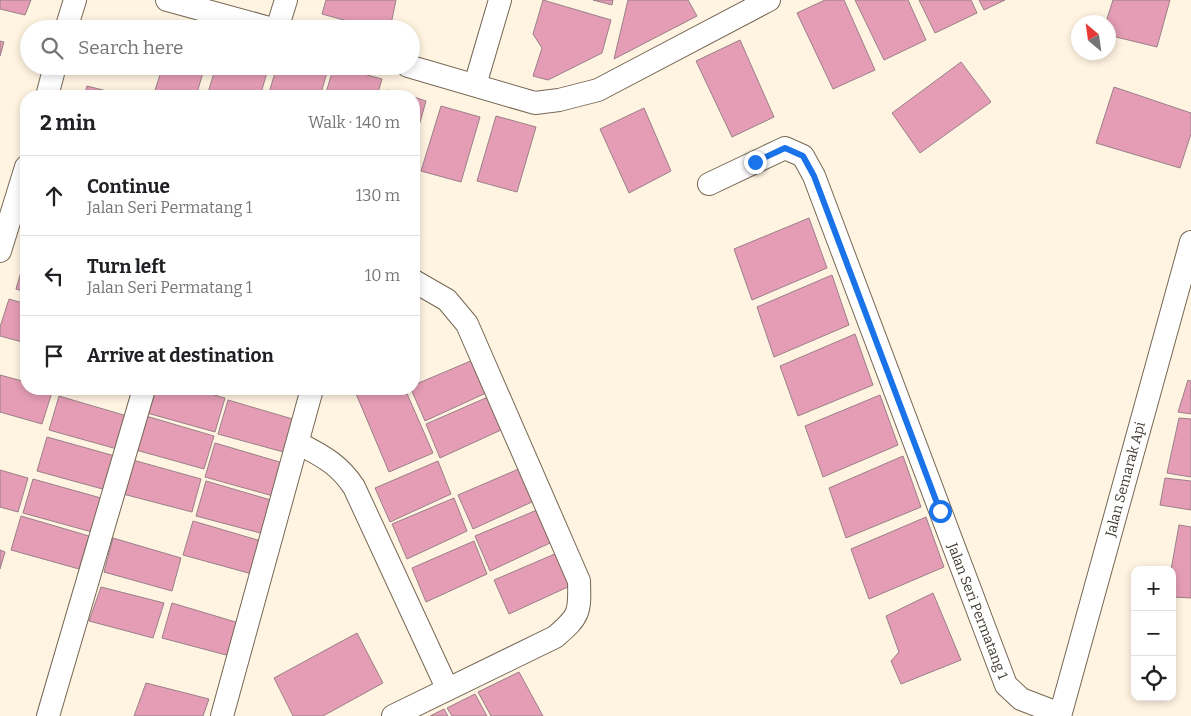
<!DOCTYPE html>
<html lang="en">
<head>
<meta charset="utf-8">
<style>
  body { margin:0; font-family:Bitter,serif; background:#f2f2f2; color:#202124 }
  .controls { position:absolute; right:15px; bottom:15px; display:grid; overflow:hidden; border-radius:10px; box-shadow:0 2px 8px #0003 }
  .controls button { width:45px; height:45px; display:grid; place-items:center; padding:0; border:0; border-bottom:1px solid #e0e0e0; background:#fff; color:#202124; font:25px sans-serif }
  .compass { position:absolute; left:1071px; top:15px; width:45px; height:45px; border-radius:50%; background:#fff; box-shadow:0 2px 8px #0003; rotate:331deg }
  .stop { position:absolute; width:15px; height:15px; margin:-11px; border:4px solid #1a73e8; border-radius:50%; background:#fff }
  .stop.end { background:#1a73e8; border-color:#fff; box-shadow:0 1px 5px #0008 }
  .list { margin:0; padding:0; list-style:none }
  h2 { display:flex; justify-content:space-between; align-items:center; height:65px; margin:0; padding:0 20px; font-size:21px }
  h2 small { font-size:16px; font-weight:400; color:#757577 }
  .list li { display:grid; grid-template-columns:32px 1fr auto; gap:15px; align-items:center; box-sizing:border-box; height:80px; padding:0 20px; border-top:1px solid #e0e0e0 }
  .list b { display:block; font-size:19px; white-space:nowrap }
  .list p { margin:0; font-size:16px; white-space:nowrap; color:#757577 }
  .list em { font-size:16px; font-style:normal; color:#757577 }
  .icon { flex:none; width:28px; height:28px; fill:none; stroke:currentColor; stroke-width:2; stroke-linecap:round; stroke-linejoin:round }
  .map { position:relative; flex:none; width:1191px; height:716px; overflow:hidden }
  .search { position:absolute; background:#fff; box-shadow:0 2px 8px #0003; left:20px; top:20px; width:400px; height:55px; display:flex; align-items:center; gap:12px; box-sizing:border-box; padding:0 18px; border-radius:28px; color:#757577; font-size:19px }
  .panel { position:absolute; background:#fff; box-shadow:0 2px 8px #0003; left:20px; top:90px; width:400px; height:305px; border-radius:20px }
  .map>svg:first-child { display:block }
  .building { fill:#e49db5; stroke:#9a8088 }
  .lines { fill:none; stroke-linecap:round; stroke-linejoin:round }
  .minor-casing { stroke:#756754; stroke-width:24 }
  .minor { stroke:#fff; stroke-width:22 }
  .route { stroke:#1a73e8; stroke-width:6 }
  .labels { text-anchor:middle; stroke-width:4; stroke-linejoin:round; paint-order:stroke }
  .street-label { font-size:14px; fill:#413b32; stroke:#fff }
</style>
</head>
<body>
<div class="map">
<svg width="1191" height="716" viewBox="0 0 1191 716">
  <rect width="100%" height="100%" fill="#fff3e1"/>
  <g class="building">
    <polygon points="0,0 31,0 25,15 0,9"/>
    <polygon points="326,0 396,0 390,29 376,29 322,14"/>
    <polygon points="543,0 611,20 602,53 548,80 533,76 542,48 533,34"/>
    <polygon points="593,0 613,0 612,5"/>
    <polygon points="628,0 688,0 697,16 614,59"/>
    <polygon points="825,0 844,0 875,70 833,89 797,13"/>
    <polygon points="855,0 908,0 926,40 884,60"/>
    <polygon points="919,0 971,0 977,13 935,33"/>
    <polygon points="979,0 1005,0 984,10"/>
    <polygon points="1113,0 1170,0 1157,47 1108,35 1108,22 1106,22"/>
    <polygon points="740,40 774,117 732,137 696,61"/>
    <polygon points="0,41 4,42 0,56"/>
    <polygon points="961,62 991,102 920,153 892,113"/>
    <polygon points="163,66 205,66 196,96 166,96 154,93"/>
    <polygon points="216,66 269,66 260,96 207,96"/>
    <polygon points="277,66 329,66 320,96 268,96"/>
    <polygon points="334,66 382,79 377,96 325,96"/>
    <polygon points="87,86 127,96 84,96"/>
    <polygon points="1114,87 1191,113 1191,134 1180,168 1096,143"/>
    <polygon points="387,90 410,96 385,96"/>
    <polygon points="414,97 426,101 414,143"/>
    <polygon points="441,106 480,117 461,182 421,171"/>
    <polygon points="644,108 671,171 629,193 600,129"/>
    <polygon points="496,116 536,127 517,192 477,181"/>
    <polygon points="809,218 827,268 752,300 734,249"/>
    <polygon points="26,236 26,253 21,251"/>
    <polygon points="26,255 26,292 16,289"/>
    <polygon points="832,275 849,325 774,357 757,307"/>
    <polygon points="9,299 26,304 26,343 0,336 0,327"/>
    <polygon points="855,334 873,385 798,416 780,366"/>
    <polygon points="473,360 486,393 425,421 411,389 414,389 414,385"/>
    <polygon points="0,375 26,382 26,389 53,389 42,424 0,412"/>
    <polygon points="1188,380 1191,381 1191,414 1178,412"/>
    <polygon points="154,389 192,389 225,398 215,432 147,413"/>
    <polygon points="354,389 405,389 433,453 389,472"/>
    <polygon points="880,395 898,445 823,477 805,426"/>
    <polygon points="59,396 127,416 117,449 49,430"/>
    <polygon points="488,397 501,430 440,458 426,424"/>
    <polygon points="228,400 296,420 287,453 218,434"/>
    <polygon points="146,416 214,436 204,469 136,450"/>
    <polygon points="1179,418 1191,419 1191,477 1167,473"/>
    <polygon points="47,437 115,456 106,490 37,471"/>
    <polygon points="215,443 283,463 273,496 205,477"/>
    <polygon points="903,456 921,507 846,538 829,488"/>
    <polygon points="133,460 201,479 192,512 123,494"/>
    <polygon points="438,461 451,494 390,522 375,488"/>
    <polygon points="521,468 534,501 473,529 458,495"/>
    <polygon points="0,470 28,478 18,512 0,507"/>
    <polygon points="1165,478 1191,481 1191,510 1160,505"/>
    <polygon points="33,479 101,498 92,532 23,513"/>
    <polygon points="206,481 274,501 264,534 196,516"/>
    <polygon points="454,498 467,531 407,559 392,524"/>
    <polygon points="537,510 550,543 490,571 475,536"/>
    <polygon points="21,516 89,536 79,569 11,550"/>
    <polygon points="926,517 944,567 869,599 851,549"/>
    <polygon points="193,521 261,541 252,574 183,555"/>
    <polygon points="1179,525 1191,527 1191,598 1172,597 1171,570"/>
    <polygon points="113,538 181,558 172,591 104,572"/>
    <polygon points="474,541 487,574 426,602 412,568"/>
    <polygon points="0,550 5,552 0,569"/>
    <polygon points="557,553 570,586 509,614 494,580"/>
    <polygon points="101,587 164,603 153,638 89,621"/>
    <polygon points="933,593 961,660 901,684 891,661 899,652 886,616"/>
    <polygon points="172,603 239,623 230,656 162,638"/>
    <polygon points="357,633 383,683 323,716 293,716 274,678"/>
    <polygon points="519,672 543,716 491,716 478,692"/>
    <polygon points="146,683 209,699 203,716 134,716"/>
    <polygon points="475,694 487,716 452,716 447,708"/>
    <polygon points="444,709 448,716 430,716"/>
  </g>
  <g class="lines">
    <g class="minor-casing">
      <g id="minor">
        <polyline points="167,0 273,29"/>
        <polyline points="66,29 75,0"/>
        <polyline points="277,29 286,0"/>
        <polyline points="408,66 535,103 559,100 598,90 769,0"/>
        <polyline points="475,85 500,0"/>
        <polyline points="47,96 55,66"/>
        <polyline points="709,184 785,148 803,156 814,176 1006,685 1021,699 1060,714"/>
        <polyline points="0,251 26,167"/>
        <path d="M298,443C322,456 338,463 354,487L447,688"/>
        <polyline points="48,716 144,389"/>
        <polyline points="222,716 312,389"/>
        <path d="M393,716L555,637C580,616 580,612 579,581L467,324L447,300L414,281"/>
        <polyline points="1060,716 1191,242"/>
      </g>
    </g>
    <use href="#minor" class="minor"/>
  </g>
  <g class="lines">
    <polyline class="route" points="755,162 785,148 803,156 814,176 940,511"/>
  </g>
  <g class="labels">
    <g class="street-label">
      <text transform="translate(1125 479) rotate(-75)" y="5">Jalan Semarak Api</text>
      <text transform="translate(978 611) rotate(69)" y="5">Jalan Seri Permatang 1</text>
    </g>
  </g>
</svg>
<div class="controls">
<button>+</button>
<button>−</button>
<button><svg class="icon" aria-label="locate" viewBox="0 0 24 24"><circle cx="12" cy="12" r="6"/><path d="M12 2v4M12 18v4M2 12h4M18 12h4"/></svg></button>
</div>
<svg class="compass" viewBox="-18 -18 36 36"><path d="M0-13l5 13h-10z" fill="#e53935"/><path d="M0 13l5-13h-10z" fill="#757577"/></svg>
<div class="stop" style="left:940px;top:511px"></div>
<div class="stop end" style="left:755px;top:162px"></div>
<div class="search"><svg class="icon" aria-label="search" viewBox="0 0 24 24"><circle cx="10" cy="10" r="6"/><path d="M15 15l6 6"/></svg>Search here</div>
<section class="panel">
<h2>2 min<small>Walk · 140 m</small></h2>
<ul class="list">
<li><svg class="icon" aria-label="ahead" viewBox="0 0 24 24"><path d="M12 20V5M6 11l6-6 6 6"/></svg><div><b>Continue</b><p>Jalan Seri Permatang 1</p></div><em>130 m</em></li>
<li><svg class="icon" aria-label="left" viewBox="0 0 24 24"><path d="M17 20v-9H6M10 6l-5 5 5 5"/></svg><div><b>Turn left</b><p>Jalan Seri Permatang 1</p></div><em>10 m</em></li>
<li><svg class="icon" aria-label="arrive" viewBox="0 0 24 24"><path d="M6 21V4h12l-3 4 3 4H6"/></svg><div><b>Arrive at destination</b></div></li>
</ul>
</section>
</div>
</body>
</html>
